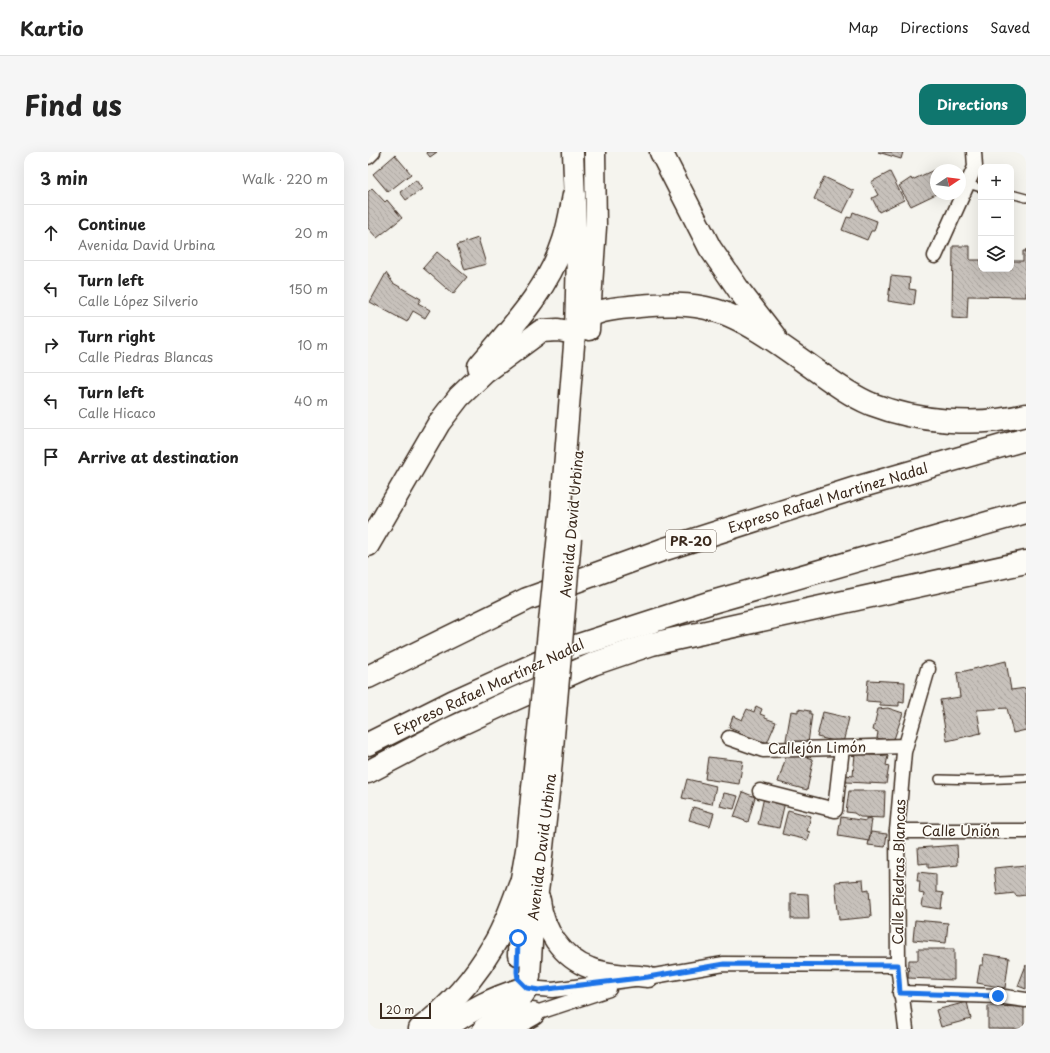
<!DOCTYPE html>
<html lang="en">
<head>
<meta charset="utf-8">
<style>
  body { margin:0; font-family:"Playpen Sans",sans-serif; background:#f6f6f6; color:#222 }
  .controls { position:absolute; right:12px; top:12px; display:grid; overflow:hidden; border-radius:8px; box-shadow:0 4px 16px #0002 }
  .controls button { width:36px; height:36px; display:grid; place-items:center; padding:0; border:0; border-bottom:1px solid #e0e0e0; background:#fff; color:#222; font:20px sans-serif }
  .compass { position:absolute; left:562px; top:12px; width:36px; height:36px; border-radius:50%; background:#fff; box-shadow:0 4px 16px #0002; rotate:77deg }
  .scale { position:absolute; left:12px; bottom:10px; width:51px; box-sizing:border-box; padding-left:4px; border:2px solid #3b2a1e; border-top:0; font-size:11px; line-height:14px; white-space:nowrap; color:#3b2a1e; -webkit-text-stroke:3px #fdfcf7; paint-order:stroke }
  .stop { position:absolute; width:12px; height:12px; margin:-9px; border:3px solid #1a73e8; border-radius:50%; background:#fff }
  .stop.end { background:#1a73e8; border-color:#fff; box-shadow:0 1px 4px #0008 }
  .list { margin:0; padding:0; list-style:none }
  h2 { display:flex; justify-content:space-between; align-items:center; height:52px; margin:0; padding:0 16px; font-size:17px }
  h2 small { font-size:13px; font-weight:400; color:#767676 }
  .list li { display:grid; grid-template-columns:26px 1fr auto; gap:12px; align-items:center; box-sizing:border-box; height:56px; padding:0 16px; border-top:1px solid #e0e0e0 }
  .list b { display:block; font-size:15px; white-space:nowrap }
  .list p { margin:0; font-size:13px; white-space:nowrap; color:#767676 }
  .list em { font-size:13px; font-style:normal; color:#767676 }
  .icon { flex:none; width:22px; height:22px; fill:none; stroke:currentColor; stroke-width:2; stroke-linecap:round; stroke-linejoin:round }
  .map { position:relative; flex:none; width:658px; height:877px; overflow:hidden; border-radius:12px }
  header { display:flex; align-items:center; gap:24px; box-sizing:border-box; height:56px; padding:0 20px; background:#fff; border-bottom:1px solid #e0e0e0 }
  header strong { font-size:19px }
  nav { display:flex; gap:22px; margin-inline-start:auto; font-size:14px }
  .intro { display:flex; align-items:center; justify-content:space-between; box-sizing:border-box; height:96px; padding:0 24px }
  h1 { margin:0; font-size:28px }
  .button { padding:10px 18px; border-radius:12px; background:#0f766e; color:#fff; font-size:14px; font-weight:700 }
  main { display:flex; gap:24px; padding:0 24px }
  aside { flex:1; background:#fff; border-radius:12px; box-shadow:0 4px 16px #0002 }
  .map>svg:first-child { display:block }
  .building { fill:url(#building-back-hatch); stroke:#3b2a1e }
  .lines { fill:none; stroke-linecap:round; stroke-linejoin:round }
  .lane-casing { stroke:#3b2a1e; stroke-width:10 }
  .street-casing { stroke:#3b2a1e; stroke-width:17 }
  .secondary-casing { stroke:#3b2a1e; stroke-width:23 }
  .highway-casing { stroke:#3b2a1e; stroke-width:25 }
  .lane { stroke:#fdfcf7; stroke-width:7 }
  .street { stroke:#fdfcf7; stroke-width:14 }
  .secondary { stroke:#fdfcf7; stroke-width:20 }
  .highway { stroke:#fdfcf7; stroke-width:22 }
  .secondary-bridge-casing { stroke:#3b2a1e; stroke-width:23; stroke-linecap:butt }
  .secondary-bridge { stroke:#fdfcf7; stroke-width:20 }
  .route { stroke:#1a73e8; stroke-width:5 }
  .labels { text-anchor:middle; stroke-width:3; stroke-linejoin:round; paint-order:stroke }
  .shield { fill:#fdfcf7; stroke:#75695f; stroke-width:1 }
  .shield-label { font-size:13px; font-weight:bold; fill:#3b2a1e }
  .street-label { font-size:14px; fill:#3b2a1e; stroke:#fdfcf7 }
</style>
</head>
<body>
<header>
<strong>Kartio</strong>
<nav><a>Map</a><a>Directions</a><a>Saved</a></nav>
</header>
<div class="intro"><h1>Find us</h1><a class="button">Directions</a></div>
<main>
<aside>
<h2>3 min<small>Walk · 220 m</small></h2>
<ul class="list">
<li><svg class="icon" aria-label="ahead" viewBox="0 0 24 24"><path d="M12 20V5M6 11l6-6 6 6"/></svg><div><b>Continue</b><p>Avenida David Urbina</p></div><em>20 m</em></li>
<li><svg class="icon" aria-label="left" viewBox="0 0 24 24"><path d="M17 20v-9H6M10 6l-5 5 5 5"/></svg><div><b>Turn left</b><p>Calle López Silverio</p></div><em>150 m</em></li>
<li><svg class="icon" aria-label="right" viewBox="0 0 24 24"><path d="M7 20v-9h11M14 6l5 5-5 5"/></svg><div><b>Turn right</b><p>Calle Piedras Blancas</p></div><em>10 m</em></li>
<li><svg class="icon" aria-label="left" viewBox="0 0 24 24"><path d="M17 20v-9H6M10 6l-5 5 5 5"/></svg><div><b>Turn left</b><p>Calle Hicaco</p></div><em>40 m</em></li>
<li><svg class="icon" aria-label="arrive" viewBox="0 0 24 24"><path d="M6 21V4h12l-3 4 3 4H6"/></svg><div><b>Arrive at destination</b></div></li>
</ul>
</aside>
<div class="map">
<svg width="658" height="877" viewBox="0 0 658 877">
  <defs>
    <pattern id="building-back-hatch" width="6" height="6" patternUnits="userSpaceOnUse"><rect width="6" height="6" fill="#c7c1bb"/><path d="M-1 5l2 2M0 0l6 6M5-1l2 2" fill="none" stroke="#aca6a0"/></pattern>
  </defs>
  <rect width="100%" height="100%" fill="#f5f4ee"/>
  <filter id="ink" filterUnits="userSpaceOnUse"><feTurbulence type="fractalNoise" baseFrequency=".025" numOctaves="2"/><feDisplacementMap in="SourceGraphic" scale="8" xChannelSelector="R" yChannelSelector="G"/><feConvolveMatrix kernelMatrix="1 2 1 2 8 2 1 2 1" color-interpolation-filters="sRGB"/></filter>
  <g filter="url(#ink)">
    <g class="building">
      <polygon points="58,0 69,0 62,5"/>
      <polygon points="510,0 535,0 533,7"/>
      <polygon points="27,3 43,22 20,40 5,22"/>
      <polygon points="566,18 568,23 568,42 543,54 531,34 543,26 544,28"/>
      <polygon points="522,20 536,48 511,60 504,46 510,43 503,30"/>
      <polygon points="456,25 486,39 475,61 446,47"/>
      <polygon points="48,28 54,37 38,48 32,40"/>
      <polygon points="4,36 17,50 19,48 34,66 9,86 0,76 0,40"/>
      <polygon points="485,60 509,69 506,79 503,79 499,88 474,78 479,65 483,66"/>
      <polygon points="110,86 118,112 97,118 89,93"/>
      <polygon points="585,94 602,94 602,108 613,108 613,117 643,117 643,109 655,109 655,99 658,99 658,97 658,145 600,144 599,167 584,166"/>
      <polygon points="69,100 99,125 85,142 55,116"/>
      <polygon points="18,121 25,131 53,147 50,151 62,158 57,166 45,159 39,170 2,150"/>
      <polygon points="523,124 542,126 541,137 548,138 546,153 520,149"/>
      <polygon points="638,509 643,538 658,536 658,578 645,581 639,556 609,558 613,581 579,589 572,548 592,545 589,521"/>
      <polygon points="500,528 537,530 536,551 531,550 531,554 512,553 512,550 498,549"/>
      <polygon points="388,554 394,557 392,562 397,564 397,566 408,570 399,591 394,589 393,592 369,583 371,579 361,575 365,564 374,568 379,557 386,560"/>
      <polygon points="520,556 535,561 525,590 509,586 510,580 505,578 510,557"/>
      <polygon points="430,557 442,559 442,562 444,562 440,591 419,594 418,588 423,559 430,560"/>
      <polygon points="455,560 481,566 475,591 449,585"/>
      <polygon points="420,599 444,607 444,609 445,610 439,638 410,630"/>
      <polygon points="487,602 520,604 518,613 521,614 518,632 478,630 478,623 485,624"/>
      <polygon points="340,605 375,609 371,632 337,627"/>
      <polygon points="319,627 348,634 344,652 314,646"/>
      <polygon points="481,639 517,639 516,666 492,665 486,661 478,660"/>
      <polygon points="375,640 387,645 380,670 366,665"/>
      <polygon points="356,641 370,644 366,657 352,654"/>
      <polygon points="396,645 417,650 411,676 390,672"/>
      <polygon points="325,655 346,661 342,674 321,668"/>
      <polygon points="420,658 443,664 439,679 442,680 440,688 414,682"/>
      <polygon points="473,665 498,669 498,666 504,667 501,689 470,684"/>
      <polygon points="503,680 519,682 517,695 500,693"/>
      <polygon points="589,693 590,713 560,716 560,711 551,712 550,696"/>
      <polygon points="658,713 658,743 650,744 647,743 647,741 629,743 626,716"/>
      <polygon points="550,720 568,722 568,740 575,741 573,757 554,754 556,742 551,741 552,729 549,729"/>
      <polygon points="495,728 496,738 501,737 503,765 471,768 467,730"/>
      <polygon points="423,741 440,742 441,767 423,767"/>
      <polygon points="547,768 580,771 578,791 545,788"/>
      <polygon points="550,797 586,797 586,828 540,826 541,808 550,808"/>
      <polygon points="616,802 641,806 637,836 609,831 612,813 615,813"/>
      <polygon points="658,813 658,837 650,834"/>
      <polygon points="599,850 603,867 573,875 568,858"/>
      <polygon points="620,854 656,855 656,877 620,877"/>
    </g>
    <g class="lines">
      <g class="lane-casing">
        <g id="lane">
          <polyline points="599,32 613,36"/>
          <polyline points="643,42 658,46"/>
          <polyline points="571,627 610,628 658,626"/>
        </g>
      </g>
      <g class="street-casing">
        <g id="street">
          <polyline points="0,5 5,0"/>
          <polyline points="567,104 607,15 606,0"/>
          <polyline points="361,586 395,598 538,594"/>
          <polyline points="392,639 467,658 474,596"/>
          <polyline points="529,679 658,679"/>
          <polyline points="159,836 185,838 280,825 356,812 530,813"/>
          <polyline points="532,841 630,844 658,848"/>
          <polyline points="165,862 241,837"/>
          <polyline points="538,877 530,813 529,679 536,600 560,517"/>
        </g>
      </g>
      <g class="secondary-casing">
        <g id="secondary">
          <polyline points="221,178 228,75 227,0"/>
          <polyline points="193,353 207,181 209,101 205,0"/>
          <path d="M172,748C175,777 194,806 222,816C240,823 261,823 280,825"/>
          <polyline points="150,803 152,732 158,698 164,636"/>
          <polyline points="159,836 162,824 165,774 171,732 182,631"/>
        </g>
      </g>
      <g class="highway-casing">
        <g id="highway">
          <polyline points="293,0 342,96 373,141 407,185"/>
          <path d="M111,214C144,175 181,136 196,88C201,73 203,58 206,43"/>
          <path d="M0,393L71,271L91,245L116,221L173,179L190,178L207,181C212,175 218,166 224,163C237,156 256,156 271,154C296,152 322,151 346,158C378,166 422,200 449,219C467,232 484,244 503,252C550,270 609,275 658,263"/>
          <polyline points="0,525 159,447 294,398 491,335 658,287"/>
          <polyline points="0,592 84,550 205,495 344,450 658,360"/>
          <polyline points="0,620 82,577 138,551 225,512 284,492 658,410"/>
          <path d="M52,877C81,855 107,825 125,794C137,775 144,753 152,732"/>
          <path d="M76,877C102,858 127,844 159,836"/>
          <path d="M116,877C133,865 148,855 159,836"/>
          <polyline points="138,877 165,862"/>
        </g>
      </g>
      <use href="#lane" class="lane"/>
      <use href="#street" class="street"/>
      <use href="#secondary" class="secondary"/>
      <use href="#highway" class="highway"/>
      <g class="secondary-bridge-casing">
        <g id="secondary-bridge">
          <polyline points="182,631 203,386"/>
          <polyline points="164,636 193,353"/>
        </g>
      </g>
      <use href="#secondary-bridge" class="secondary-bridge"/>
    </g>
  </g>
  <g class="lines" filter="url(#ink)">
    <polyline class="route" points="150,786 149,820 150,827 159,836 171,838 280,825 356,812 530,813 532,841 630,844"/>
  </g>
  <g class="labels">
    <rect class="shield" x="298" y="378" width="50" height="22" rx="3"/>
    <g class="shield-label">
      <text x="323" y="394">PR-20</text>
    </g>
    <g class="street-label">
      <text transform="translate(460 346) rotate(-17)" y="5">Expreso Rafael Martínez Nadal</text>
      <text transform="translate(204 372) rotate(-85)" y="5">Avenida David Urbina</text>
      <text transform="translate(121 535) rotate(-25)" y="5">Expreso Rafael Martínez Nadal</text>
      <text transform="translate(449 596) rotate(-1)" y="5">Callejón Limón</text>
      <text x="593" y="684">Calle Unión</text>
      <text transform="translate(174 695) rotate(-83)" y="5">Avenida David Urbina</text>
      <text transform="translate(531 720) rotate(-89)" y="5">Calle Piedras Blancas</text>
    </g>
  </g>
</svg>
<div class="controls">
<button>+</button>
<button>−</button>
<button><svg class="icon" aria-label="layers" viewBox="0 0 24 24"><path d="M12 4l9 5-9 5-9-5zM3 14l9 5 9-5"/></svg></button>
</div>
<svg class="compass" viewBox="-18 -18 36 36"><path d="M0-13l5 13h-10z" fill="#e53935"/><path d="M0 13l5-13h-10z" fill="#767676"/></svg>
<div class="scale">20 m</div>
<div class="stop" style="left:150px;top:786px"></div>
<div class="stop end" style="left:630px;top:844px"></div>
</div>
</main>
</body>
</html>
